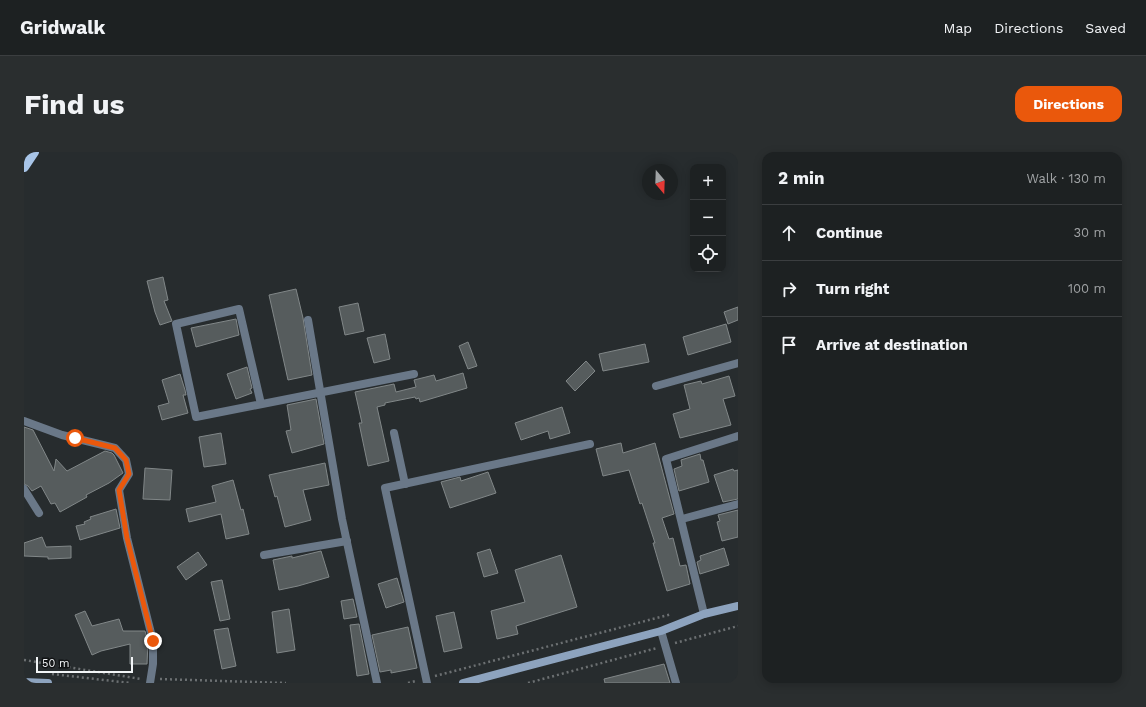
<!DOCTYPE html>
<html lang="en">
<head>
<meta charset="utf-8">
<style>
  body { margin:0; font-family:"Work Sans",sans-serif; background:#2a2e2f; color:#f1f3f6 }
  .controls { position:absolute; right:12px; top:12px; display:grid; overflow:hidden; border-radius:8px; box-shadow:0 2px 10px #0003 }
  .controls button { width:36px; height:36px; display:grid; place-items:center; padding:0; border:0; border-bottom:1px solid #3b3e40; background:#1d2122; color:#f1f3f6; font:20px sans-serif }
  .compass { position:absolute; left:618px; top:12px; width:36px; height:36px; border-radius:50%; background:#1d2122; box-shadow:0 2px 10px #0003; rotate:161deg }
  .scale { position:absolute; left:12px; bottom:10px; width:97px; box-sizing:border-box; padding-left:4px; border:2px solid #f2f5f7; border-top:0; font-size:11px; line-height:14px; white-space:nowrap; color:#f2f5f7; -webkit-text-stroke:3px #121415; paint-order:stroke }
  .stop { position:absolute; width:12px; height:12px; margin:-9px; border:3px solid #ea580c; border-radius:50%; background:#fff }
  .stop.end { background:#ea580c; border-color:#fff; box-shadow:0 1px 4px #0008 }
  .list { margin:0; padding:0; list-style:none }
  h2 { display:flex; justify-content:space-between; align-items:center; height:52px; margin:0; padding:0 16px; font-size:17px }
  h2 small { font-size:13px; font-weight:400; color:#a0a3a5 }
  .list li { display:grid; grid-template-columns:26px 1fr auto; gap:12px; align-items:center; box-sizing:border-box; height:56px; padding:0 16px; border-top:1px solid #3b3e40 }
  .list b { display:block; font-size:15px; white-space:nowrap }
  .list em { font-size:13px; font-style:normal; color:#a0a3a5 }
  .icon { flex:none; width:22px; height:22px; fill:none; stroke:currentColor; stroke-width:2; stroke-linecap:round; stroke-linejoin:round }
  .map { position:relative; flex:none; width:714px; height:531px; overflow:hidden; border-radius:12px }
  header { display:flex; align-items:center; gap:24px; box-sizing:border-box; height:56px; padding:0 20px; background:#1d2122; border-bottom:1px solid #3b3e40 }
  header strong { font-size:19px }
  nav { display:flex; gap:22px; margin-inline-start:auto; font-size:14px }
  .intro { display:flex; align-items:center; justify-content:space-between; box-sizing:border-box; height:96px; padding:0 24px }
  h1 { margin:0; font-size:28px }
  .button { padding:10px 18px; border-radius:12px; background:#ea580c; color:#fff; font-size:14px; font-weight:700 }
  main { display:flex; gap:24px; padding:0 24px }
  aside { flex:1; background:#1d2122; border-radius:12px; box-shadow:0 2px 10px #0003 }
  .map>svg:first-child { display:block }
  .building { fill:#565c5d; stroke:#818788 }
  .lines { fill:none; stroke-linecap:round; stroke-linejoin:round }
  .path { stroke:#6c7072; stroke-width:2.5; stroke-dasharray:2 3; stroke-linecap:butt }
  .minor { stroke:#6a7888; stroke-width:8 }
  .secondary { stroke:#8da3be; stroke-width:8 }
  .primary { stroke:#a8c5e8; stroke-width:10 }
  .route { stroke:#ea580c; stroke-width:5 }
</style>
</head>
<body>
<header>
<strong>Gridwalk</strong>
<nav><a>Map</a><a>Directions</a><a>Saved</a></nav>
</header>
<div class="intro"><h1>Find us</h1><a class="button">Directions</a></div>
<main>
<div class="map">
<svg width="714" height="531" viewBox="0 0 714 531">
  <rect width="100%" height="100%" fill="#272c2e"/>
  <g class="building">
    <polygon points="139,125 144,148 140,149 148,169 136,173 131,160 123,129"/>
    <polygon points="272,137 279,166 288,223 264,228 245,143"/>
    <polygon points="334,151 340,179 321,183 315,155"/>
    <polygon points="714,155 714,168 704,172 700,160"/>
    <polygon points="212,167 215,183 172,195 167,176"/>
    <polygon points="702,172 707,190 664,203 659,185"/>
    <polygon points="361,182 366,207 350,211 343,186"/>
    <polygon points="444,190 453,214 444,217 435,194"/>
    <polygon points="621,192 625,210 579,219 575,202"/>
    <polygon points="562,209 571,219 551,239 542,229"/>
    <polygon points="223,215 228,236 226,237 228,241 212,247 203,222"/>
    <polygon points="439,221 443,236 396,250 395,246 392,247 391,245 361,251 361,253 353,255 365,309 344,314 335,271 338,271 331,240 370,232 372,240 392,235 390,228 410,223 412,229"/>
    <polygon points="156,222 161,238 162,243 159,243 164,261 138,268 134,254 145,251 138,228"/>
    <polygon points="705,224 711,244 699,247 707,273 656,286 649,262 666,257 660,233 677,229 678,232"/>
    <polygon points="292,247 300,292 268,301 262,279 267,278 263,253"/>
    <polygon points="538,255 546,281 526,287 524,279 497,288 491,271"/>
    <polygon points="0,275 9,278 30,319 32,307 43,319 81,299 88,301 90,303 99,321 85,331 62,343 63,345 36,360 31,351 27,352 17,334 8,339 4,334 0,332"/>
    <polygon points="197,281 202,312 180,315 175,285"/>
    <polygon points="597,291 599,301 631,291 650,362 638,366 645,387 649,386 656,414 662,413 666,432 643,439 629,391 631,391 618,351 616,352 605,318 579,324 572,297"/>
    <polygon points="676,302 677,308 679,308 685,330 655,339 650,317 658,314 657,308"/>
    <polygon points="301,311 305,333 279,338 287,368 261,375 253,344 251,345 245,323"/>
    <polygon points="121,316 148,318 146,348 119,347"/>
    <polygon points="709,317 710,319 714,318 714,347 699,350 690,323"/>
    <polygon points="464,320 472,341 426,356 417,330 436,325 437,329"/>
    <polygon points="209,328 217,358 219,357 225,382 202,387 197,362 165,370 162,357 192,350 188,334"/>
    <polygon points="92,357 96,376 56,388 52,374 61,372 60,370 67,367 66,365"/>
    <polygon points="714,358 714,385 698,389 693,370 696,369 694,363"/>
    <polygon points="18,385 22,395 47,394 47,406 24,407 24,405 0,404 0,391"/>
    <polygon points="700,396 705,413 676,422 673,410 677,408 676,404"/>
    <polygon points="466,397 474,421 460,425 453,401"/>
    <polygon points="297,399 305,425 274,434 255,438 249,408 268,404 268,406"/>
    <polygon points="174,400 183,413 162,428 153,415"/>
    <polygon points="537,403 553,455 492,474 494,482 473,487 467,459 501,450 491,418"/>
    <polygon points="373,426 380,450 362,456 354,432"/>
    <polygon points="198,428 206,467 196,469 187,430"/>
    <polygon points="329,447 333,465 320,467 317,449"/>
    <polygon points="265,457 271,498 253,501 248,460"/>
    <polygon points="61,459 68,474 95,467 99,479 121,479 124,490 123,512 106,512 106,492 77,499 68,503 51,463"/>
    <polygon points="430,460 438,496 420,500 412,464"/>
    <polygon points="335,472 345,522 333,524 326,473"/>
    <polygon points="384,475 393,516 367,521 367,518 356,520 348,483"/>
    <polygon points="204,476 212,514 198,517 190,478"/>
    <polygon points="640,512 646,531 581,531 580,527"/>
  </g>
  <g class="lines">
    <g class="path">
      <polyline points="651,491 714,474"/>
      <polyline points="0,508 117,527"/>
      <polyline points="28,522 106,531"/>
      <polyline points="411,524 648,462"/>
      <polyline points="136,527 262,531"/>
      <polyline points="384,531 392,529"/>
      <polyline points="504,531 633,496"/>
    </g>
    <g class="minor">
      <polyline points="284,168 318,367 353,531"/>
      <polyline points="632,234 714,211"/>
      <polyline points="237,252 215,157 152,172 172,265 390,222"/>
      <polyline points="0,269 38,283 91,296 102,308 105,322 95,338 103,386 129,489 129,512 126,531"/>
      <polyline points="370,281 381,332"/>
      <polyline points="0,337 15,361"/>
      <polyline points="658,367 714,352"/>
      <polyline points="240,403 323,389"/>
      <polyline points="680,462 642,307 714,284"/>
      <polyline points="637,479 652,531"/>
      <polyline points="403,531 361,336 566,292"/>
    </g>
    <g class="secondary">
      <polyline points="0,530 24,531"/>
      <polyline points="439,531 637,479 680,462 714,454"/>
    </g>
    <polyline class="primary" points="0,15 10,0"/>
  </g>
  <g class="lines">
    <polyline class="route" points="51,286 91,296 102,308 105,322 95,338 103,386 129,489"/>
  </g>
</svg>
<div class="controls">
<button>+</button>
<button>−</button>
<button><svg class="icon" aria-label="locate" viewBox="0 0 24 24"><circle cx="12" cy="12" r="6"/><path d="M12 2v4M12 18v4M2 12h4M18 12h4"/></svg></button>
</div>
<svg class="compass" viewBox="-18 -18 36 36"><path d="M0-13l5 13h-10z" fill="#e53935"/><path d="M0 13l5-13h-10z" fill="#a0a3a5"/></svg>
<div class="scale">50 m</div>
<div class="stop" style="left:51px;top:286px"></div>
<div class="stop end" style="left:129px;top:489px"></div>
</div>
<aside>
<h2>2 min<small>Walk · 130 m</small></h2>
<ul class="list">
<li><svg class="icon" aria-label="ahead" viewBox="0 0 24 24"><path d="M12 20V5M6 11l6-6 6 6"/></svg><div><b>Continue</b></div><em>30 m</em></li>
<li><svg class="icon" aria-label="right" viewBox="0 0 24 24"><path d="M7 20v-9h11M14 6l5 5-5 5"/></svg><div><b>Turn right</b></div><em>100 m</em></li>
<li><svg class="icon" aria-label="arrive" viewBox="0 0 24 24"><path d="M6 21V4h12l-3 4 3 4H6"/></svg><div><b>Arrive at destination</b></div></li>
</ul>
</aside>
</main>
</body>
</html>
